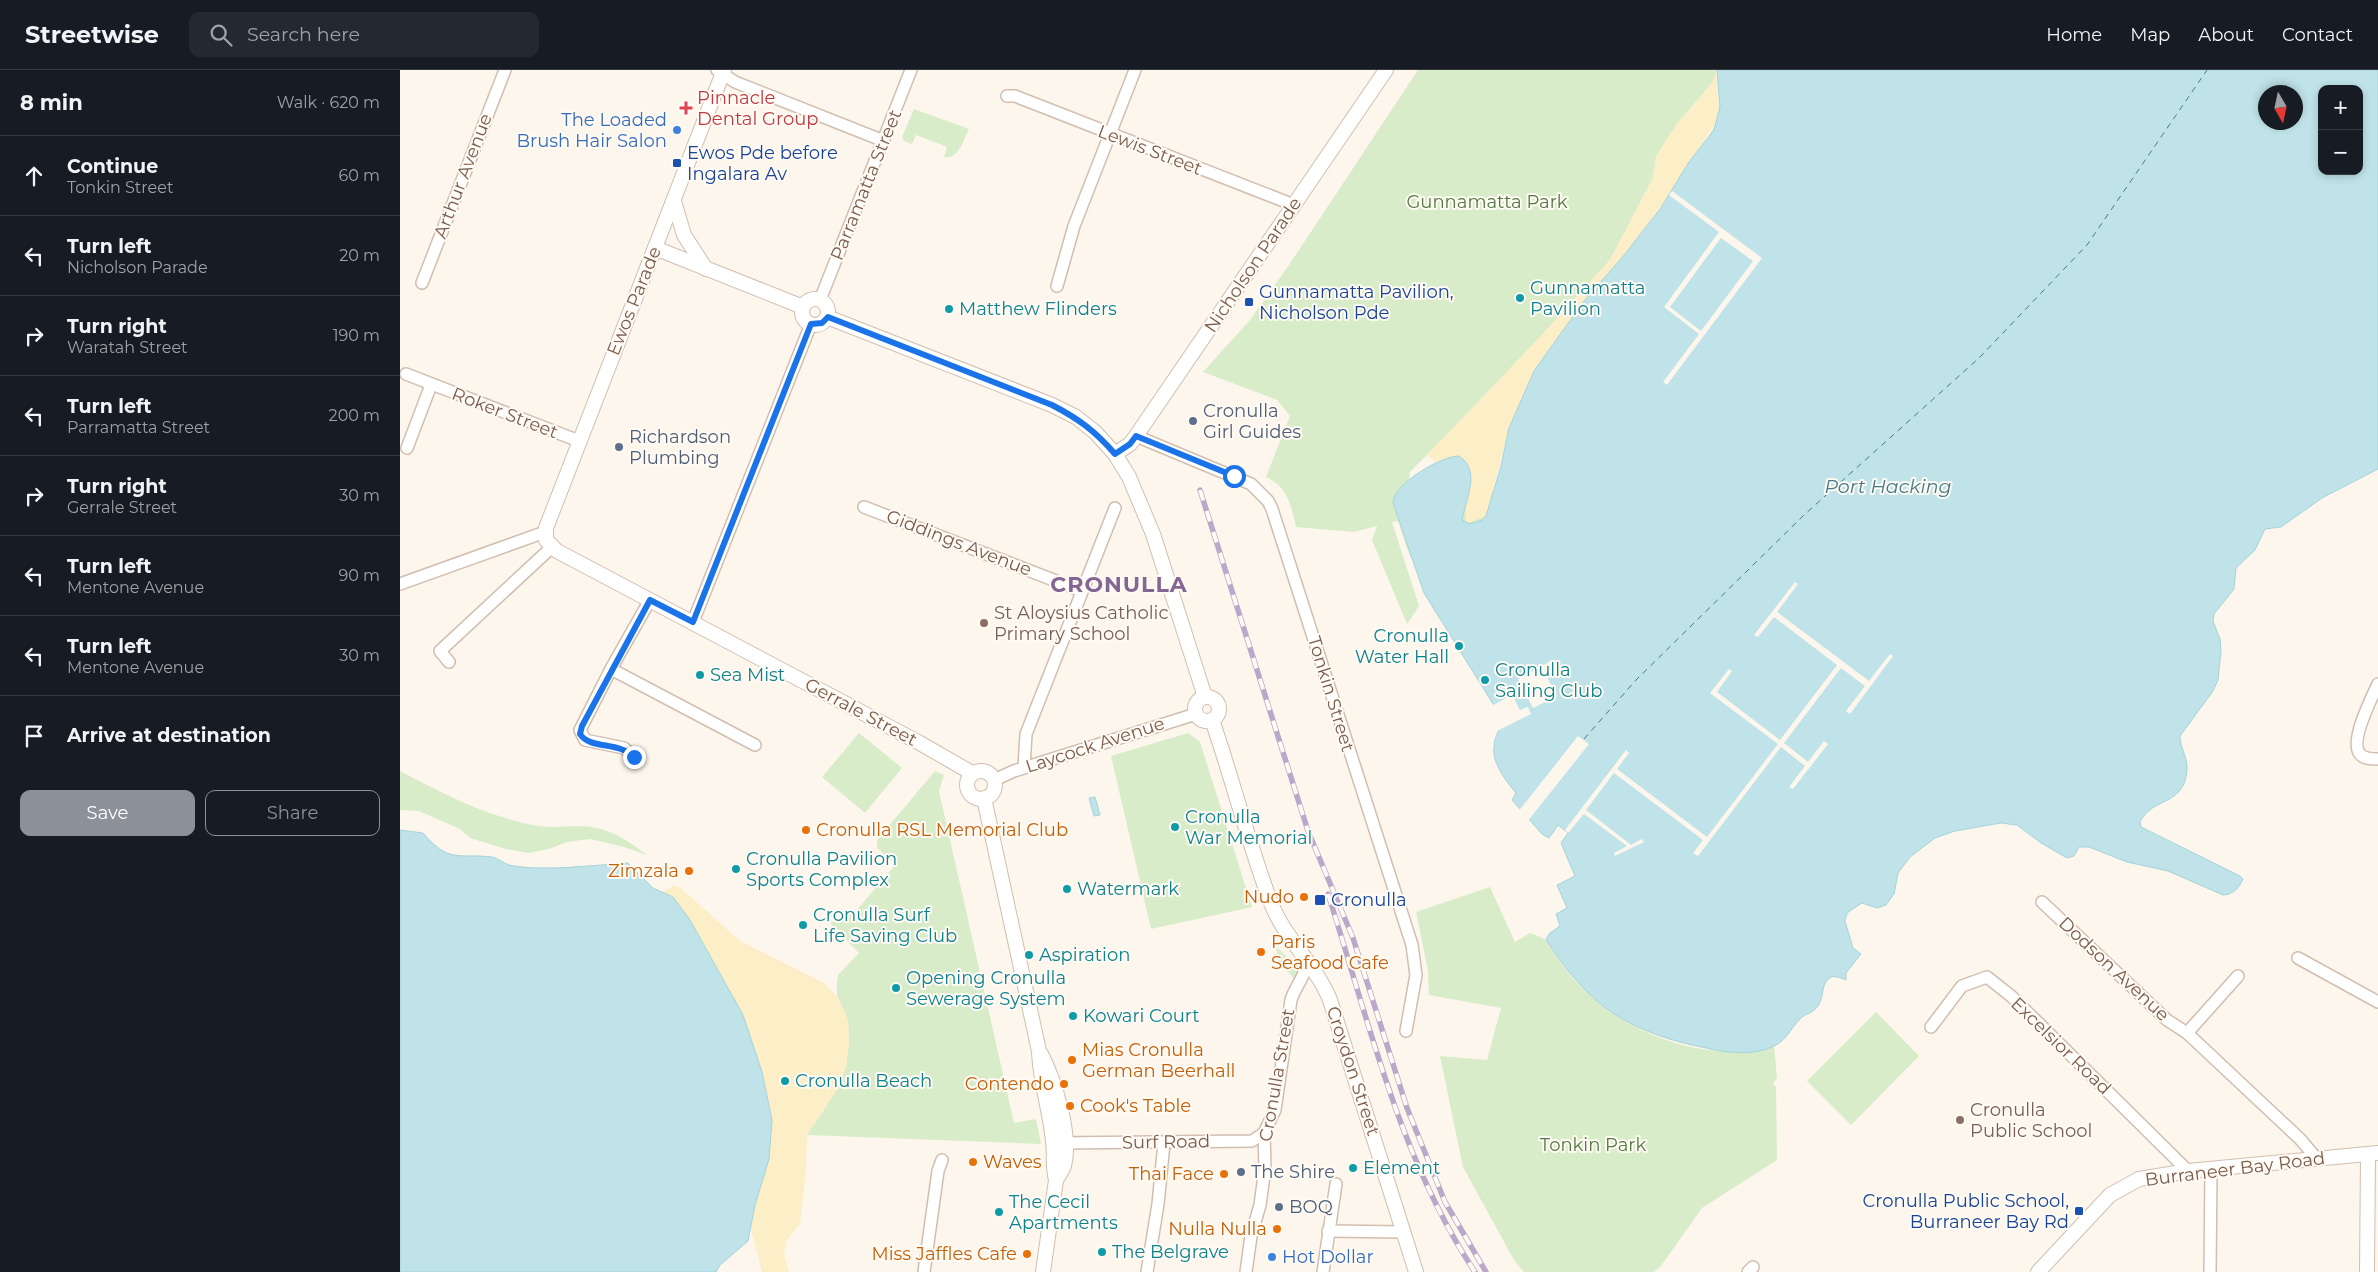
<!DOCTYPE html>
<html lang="en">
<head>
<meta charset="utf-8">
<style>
  body { margin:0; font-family:Montserrat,sans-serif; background:#242831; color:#f1f3f6 }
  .controls { position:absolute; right:15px; top:15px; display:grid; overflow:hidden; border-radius:10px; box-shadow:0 2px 8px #0003 }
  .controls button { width:45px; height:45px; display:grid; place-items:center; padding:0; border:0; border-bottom:1px solid #363941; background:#171b24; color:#f1f3f6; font:25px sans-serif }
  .compass { position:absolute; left:1858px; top:15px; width:45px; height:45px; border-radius:50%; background:#171b24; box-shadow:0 2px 8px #0003; rotate:171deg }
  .stop { position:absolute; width:15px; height:15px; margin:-11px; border:4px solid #1a73e8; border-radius:50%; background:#fff }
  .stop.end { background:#1a73e8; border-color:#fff; box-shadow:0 1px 5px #0008 }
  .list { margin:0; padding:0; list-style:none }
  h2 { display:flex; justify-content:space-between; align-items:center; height:65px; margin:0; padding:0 20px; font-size:21px }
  h2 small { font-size:16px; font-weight:400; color:#9ea1a6 }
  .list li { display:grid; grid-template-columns:32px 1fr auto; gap:15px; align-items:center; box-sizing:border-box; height:80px; padding:0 20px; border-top:1px solid #363941 }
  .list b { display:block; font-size:19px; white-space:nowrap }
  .list p { margin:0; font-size:16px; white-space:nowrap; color:#9ea1a6 }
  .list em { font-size:16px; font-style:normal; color:#9ea1a6 }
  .actions { display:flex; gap:10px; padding:15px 20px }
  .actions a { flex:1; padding:11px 0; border:1px solid #8c9099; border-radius:10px; text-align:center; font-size:18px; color:#8c9099 }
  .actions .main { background:#8c9099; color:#fff }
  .icon { flex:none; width:28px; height:28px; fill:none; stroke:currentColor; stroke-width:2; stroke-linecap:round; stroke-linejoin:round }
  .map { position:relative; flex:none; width:1978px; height:1202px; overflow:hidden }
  header { display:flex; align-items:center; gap:30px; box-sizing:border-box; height:70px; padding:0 25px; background:#171b24; border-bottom:1px solid #363941 }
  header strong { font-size:24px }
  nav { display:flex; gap:28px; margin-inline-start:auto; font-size:18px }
  .search { width:350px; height:45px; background:#242831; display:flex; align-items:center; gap:12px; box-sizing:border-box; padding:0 18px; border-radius:10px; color:#9ea1a6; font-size:19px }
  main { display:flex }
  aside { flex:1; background:#171b24 }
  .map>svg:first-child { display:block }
  .green { fill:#d8ecc9 }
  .sand { fill:#fcefc7 }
  .water { fill:#bfe3e8; stroke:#a5d3da; fill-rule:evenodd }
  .pier { fill:#fdf6ec; fill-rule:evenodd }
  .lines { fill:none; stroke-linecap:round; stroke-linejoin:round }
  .ferry { stroke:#437c86; stroke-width:1; stroke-dasharray:6 5; stroke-linecap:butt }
  .minor-casing { stroke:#d1beb0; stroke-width:14 }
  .tertiary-casing { stroke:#d1beb0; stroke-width:16 }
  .minor { stroke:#fff; stroke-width:11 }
  .tertiary { stroke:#fff; stroke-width:14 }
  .rail-casing { stroke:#b9a8c9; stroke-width:5.5 }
  .rail { stroke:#fffaf3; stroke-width:4; stroke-dasharray:11; stroke-linecap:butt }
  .route { stroke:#1a73e8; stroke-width:6 }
  .health-dot { fill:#e0444e; stroke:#fffaf3; stroke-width:2 }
  .shop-dot { fill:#3f7fe0; stroke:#fffaf3; stroke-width:2 }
  .transit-dot { fill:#1a4fb4; stroke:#fffaf3; stroke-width:2 }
  .culture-dot { fill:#0f9aa8; stroke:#fffaf3; stroke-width:2 }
  .service-dot { fill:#5c6f8a; stroke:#fffaf3; stroke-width:2 }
  .education-dot { fill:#8d6e63; stroke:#fffaf3; stroke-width:2 }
  .food-dot { fill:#e8710a; stroke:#fffaf3; stroke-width:2 }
  .labels { text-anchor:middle; stroke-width:4; stroke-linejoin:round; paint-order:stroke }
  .health-label { font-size:18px; fill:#be3a42; stroke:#fffaf3; text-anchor:start }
  .shop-label { font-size:18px; fill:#366cbe; stroke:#fffaf3; text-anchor:end }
  .street-label { font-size:18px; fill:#7a5c4d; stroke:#fffaf3 }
  .transit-label { font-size:18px; fill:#164399; stroke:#fffaf3; text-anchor:start }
  .park-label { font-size:18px; fill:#537a41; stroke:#fffaf3 }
  .culture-label { font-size:18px; fill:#0d838f; stroke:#fffaf3; text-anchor:start }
  .service-label { font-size:18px; fill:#4e5e75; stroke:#fffaf3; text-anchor:start }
  .education-label { font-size:18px; fill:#785e54; stroke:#fffaf3; text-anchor:start }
  .food-label { font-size:18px; fill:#c56008; stroke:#fffaf3; text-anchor:end }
  .water-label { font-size:19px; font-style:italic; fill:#437c86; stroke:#fffaf3 }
  .district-label { font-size:22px; font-weight:bold; letter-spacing:1px; fill:#846695; stroke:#fffaf3 }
</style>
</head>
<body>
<header>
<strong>Streetwise</strong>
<div class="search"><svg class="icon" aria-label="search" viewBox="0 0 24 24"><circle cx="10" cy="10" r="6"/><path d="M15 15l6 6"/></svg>Search here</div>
<nav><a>Home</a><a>Map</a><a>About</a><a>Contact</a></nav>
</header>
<main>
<aside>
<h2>8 min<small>Walk · 620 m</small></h2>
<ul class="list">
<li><svg class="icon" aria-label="ahead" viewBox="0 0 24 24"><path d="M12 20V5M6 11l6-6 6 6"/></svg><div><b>Continue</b><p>Tonkin Street</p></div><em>60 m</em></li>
<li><svg class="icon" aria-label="left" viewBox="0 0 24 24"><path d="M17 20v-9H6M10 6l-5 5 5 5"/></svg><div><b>Turn left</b><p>Nicholson Parade</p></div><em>20 m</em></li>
<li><svg class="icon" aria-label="right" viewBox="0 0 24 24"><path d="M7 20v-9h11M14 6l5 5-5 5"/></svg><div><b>Turn right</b><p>Waratah Street</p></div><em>190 m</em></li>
<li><svg class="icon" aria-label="left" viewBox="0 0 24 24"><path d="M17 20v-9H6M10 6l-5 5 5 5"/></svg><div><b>Turn left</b><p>Parramatta Street</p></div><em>200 m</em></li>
<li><svg class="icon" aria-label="right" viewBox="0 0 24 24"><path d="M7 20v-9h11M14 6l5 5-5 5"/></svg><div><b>Turn right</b><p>Gerrale Street</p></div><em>30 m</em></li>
<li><svg class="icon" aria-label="left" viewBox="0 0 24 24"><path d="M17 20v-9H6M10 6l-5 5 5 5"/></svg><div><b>Turn left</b><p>Mentone Avenue</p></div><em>90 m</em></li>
<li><svg class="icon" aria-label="left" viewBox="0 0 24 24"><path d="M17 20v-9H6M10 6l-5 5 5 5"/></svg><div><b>Turn left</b><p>Mentone Avenue</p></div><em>30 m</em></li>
<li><svg class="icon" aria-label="arrive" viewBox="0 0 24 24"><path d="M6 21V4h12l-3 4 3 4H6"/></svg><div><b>Arrive at destination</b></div></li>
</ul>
<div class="actions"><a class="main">Save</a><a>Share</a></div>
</aside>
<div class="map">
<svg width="1978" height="1202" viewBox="0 0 1978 1202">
  <rect width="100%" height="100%" fill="#fdf6ec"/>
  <g class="green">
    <path d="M1018,0H1407L1289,92C1319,55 1322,50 1317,2L1313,12L1276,55L1256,87L1253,108L1210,190L1104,307L1010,402L1009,410L1093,420L1111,432L1035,543L1007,478L998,451L992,452L1019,536L1007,554L972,470L977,456L954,462L896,457C891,436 888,417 866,407L890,346L877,330L803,302L850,250L891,192Z"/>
    <path d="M514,39L569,59C563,70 559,90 544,87L547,77L516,65L512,74L504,71L502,67Z"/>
    <polygon points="459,663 502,698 465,743 422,707"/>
    <polygon points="788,663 800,672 852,837 751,859 711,686"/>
    <path d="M0,701C44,724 89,748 139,756C158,759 178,754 196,758C215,761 232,774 247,785L224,777L190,769L167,772L149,779L128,783L106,779L70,768L60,759L19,741L0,740Z"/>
    <path d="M535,701L544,705L539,721L614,1053L636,1049L641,1074L407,1065C432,1028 453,1001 448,953C447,944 441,936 438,928C436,921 437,912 438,905L459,883L430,853L455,842L496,794L477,778V770Z"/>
    <path d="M1090,817L1115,872L1130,863C1135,865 1143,867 1147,871C1150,873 1151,878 1153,881C1162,895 1172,909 1184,920C1231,966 1309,994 1374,976L1377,1008L1373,1014L1376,1017L1377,1090L1302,1138L1261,1196L1254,1202H1124L1114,1190L1063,1097L1040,986L1087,990L1101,938L1029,925L1028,901L1016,842Z"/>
    <polygon points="877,877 898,899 897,906 894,909 876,888"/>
    <polygon points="1476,942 1519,986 1451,1055 1407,1011"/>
  </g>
  <g class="sand">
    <polygon points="1317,0 1319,47 1277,113 1230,179 1176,242 1127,314 1104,377 1086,446 1066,454 1066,434 1071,407 1059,386 1036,393 1027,385 1137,270 1210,190 1253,108 1256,87 1276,55 1313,12"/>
    <polygon points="274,815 282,819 340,871 424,913 437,926 448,950 449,973 446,998 437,1020 407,1065 406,1100 400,1154 387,1170 385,1178 384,1185 389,1202 362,1202 326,1060 241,836"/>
  </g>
  <g class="water">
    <path d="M1317,0H1978V399L1922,428L1881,457L1865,459L1855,480L1836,498L1834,519L1814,544L1813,551L1820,569L1821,581L1818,610L1813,621L1780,666C1780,678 1788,688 1787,700C1784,737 1753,726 1740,752L1741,757L1840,806L1843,809C1839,818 1833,825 1823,825L1768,801L1727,792L1689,777H1679L1674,786L1667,788L1641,773L1617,755L1601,753L1555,761L1535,768L1510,787L1498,803L1494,824L1486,835L1477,838L1462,833L1447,843L1445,851L1453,878L1461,884L1446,903V910C1441,908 1433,904 1428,909C1421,917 1424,927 1418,936C1412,944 1406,943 1400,949C1391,958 1386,971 1374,976C1354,986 1327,983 1306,978C1230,963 1187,936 1146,869L1150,863L1160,856L1156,844L1167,838L1157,815L1175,806L1161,773L1168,763L1158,755L1149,768L1142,764L1112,730L1116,723C1106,711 1092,693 1094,677C1095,660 1103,664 1098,642L1024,523L993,433C993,414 1041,386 1059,386C1082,401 1065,430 1062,450L1070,454L1082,450L1086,446L1101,396L1109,358L1134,301L1184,231L1225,184L1260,139L1289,92L1314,60L1320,37ZM1922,19H1959V101H1922ZM1866,22H1896V52H1866Z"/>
    <polygon points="695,727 700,745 694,746 689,728"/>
    <path d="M0,760L23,763C50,794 57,783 92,787C98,788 103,793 109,795C140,802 195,795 228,793L253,818L273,827L290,850L343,945L362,1002L372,1050L369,1089L355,1135L348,1171L320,1195L316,1202H0Z"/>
  </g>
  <g class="pier">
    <path d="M1272,121L1362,188L1267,315L1263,312L1299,264L1264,237L1319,162L1269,125ZM1321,168L1353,191L1301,261L1270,237Z"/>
    <polygon points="1395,512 1398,514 1377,542 1469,611 1490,584 1493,586 1450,644 1446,641 1465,616 1441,598 1384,673 1408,692 1424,671 1428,674 1393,719 1389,717 1405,696 1381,677 1298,786 1293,783 1303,770 1214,703 1186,740 1231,775 1242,769 1244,772 1215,786 1214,783 1227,776 1184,744 1168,763 1165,760 1226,680 1229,683 1217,699 1307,767 1378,674 1310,623 1329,599 1332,601 1317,622 1380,670 1437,595 1374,547 1358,567 1354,565"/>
    <polygon points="1151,591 1157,602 1147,607 1157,626 1133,638 1118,609"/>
    <polygon points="1112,625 1120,640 1128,637 1131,644 1097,661 1099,653 1091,636"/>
    <polygon points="1178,666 1189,674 1127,752 1118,742"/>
  </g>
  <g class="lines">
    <polyline class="ferry" points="1184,669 1236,610 1404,445 1579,288 1687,175 1807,0"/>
    <g class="minor-casing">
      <g id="minor">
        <polyline points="317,0 335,12 484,71"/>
        <polyline points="607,26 615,26 894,135"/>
        <polyline points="22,213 105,0"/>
        <polyline points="657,216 674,156 735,0"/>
        <polyline points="420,230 511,0"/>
        <polyline points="6,304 179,371"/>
        <polyline points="736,366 851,414 868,431 872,439 1012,875 1016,905 1006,961"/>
        <polyline points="7,378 31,315"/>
        <polyline points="464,437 682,521"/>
        <polyline points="0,514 145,462"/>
        <polyline points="293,552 411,254"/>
        <polyline points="49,592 40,581 152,477"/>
        <polyline points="211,599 355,675"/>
        <path d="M1978,614C1972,627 1949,672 1960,684C1964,689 1972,689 1978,689"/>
        <polyline points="234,687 224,678 185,670 180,660 212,597 250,530"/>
        <polyline points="624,697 626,664 715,438"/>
        <polyline points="594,710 614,701 796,644"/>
        <polyline points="1642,832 1767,950 1787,963 1900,1069 1917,1089"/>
        <polyline points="1898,888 1978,932"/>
        <polyline points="1531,957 1562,916 1587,907 1611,926 1788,1101"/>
        <polyline points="1787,963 1838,906"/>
        <polyline points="658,1073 852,1071 864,1063"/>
        <polyline points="928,1161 1003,1162"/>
        <polyline points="524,1202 538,1101 542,1090"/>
        <polyline points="747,1202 758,1134 764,1073"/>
        <path d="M846,1202L851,1166L860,1135L865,1098L864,1063L875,1040L891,930C895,916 906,907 906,891"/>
        <polyline points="923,1202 936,1114"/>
        <polyline points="1348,1202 1353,1197"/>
        <polyline points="1810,1202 1811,1100"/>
      </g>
    </g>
    <g class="tertiary-casing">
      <g id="tertiary">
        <polyline points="324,0 146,458 146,470 157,481 518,672 572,703"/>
        <polyline points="274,131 284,165 306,199"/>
        <polyline points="255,178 403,237"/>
        <circle cx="415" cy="242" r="13"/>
        <polyline points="427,247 652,335 676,347 695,362 715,384 729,407 753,464 805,627"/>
        <polyline points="715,384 730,374 736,366 986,0"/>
        <circle cx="807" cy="639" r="12"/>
        <path d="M812,650C833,710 848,773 871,833C885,869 916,895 930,930L1016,1202"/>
        <circle cx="581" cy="715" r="14"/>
        <path d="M584,728L639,981C640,1012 650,1040 653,1071C655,1085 652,1095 656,1110"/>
        <path d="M641,984C655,1011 672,1066 664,1096C662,1101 659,1105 656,1110L643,1202"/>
        <polyline points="1638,1202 1710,1125 1739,1109 1788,1101 1978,1083"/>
        <polyline points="1967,1202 1968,1084"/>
      </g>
    </g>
    <use href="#minor" class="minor"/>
    <use href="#tertiary" class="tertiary"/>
    <g class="rail-casing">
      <g id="rail">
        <polyline points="800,420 908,761 953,868 1007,1038 1045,1132 1086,1202"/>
        <path d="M928,824C969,951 999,1088 1075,1202"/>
      </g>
    </g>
    <use href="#rail" class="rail"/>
  </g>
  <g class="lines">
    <path class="route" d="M234,687C219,671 190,680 180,664L182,656L250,530L293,552L411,254L422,253L428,247L652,335C679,349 695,361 715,384L730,374L736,366L834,406"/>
  </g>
  <path class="health-dot" d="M283.5 30.5h5v5h5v5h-5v5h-5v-5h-5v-5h5z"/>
  <g class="shop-dot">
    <circle cx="277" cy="60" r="5"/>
    <circle cx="872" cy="1187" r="5"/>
  </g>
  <g class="transit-dot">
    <rect x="272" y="88" width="10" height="10" rx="2.5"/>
    <rect x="844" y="227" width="10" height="10" rx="2.5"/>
    <rect x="914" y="824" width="12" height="12" rx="2.5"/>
    <rect x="1674" y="1136" width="10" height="10" rx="2.5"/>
  </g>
  <g class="culture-dot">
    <circle cx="1120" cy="228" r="5"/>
    <circle cx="549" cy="239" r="5"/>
    <circle cx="1059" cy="576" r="5"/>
    <circle cx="300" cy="605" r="5"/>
    <circle cx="1085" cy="610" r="5"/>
    <circle cx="775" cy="757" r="5"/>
    <circle cx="336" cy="799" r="5"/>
    <circle cx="667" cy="819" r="5"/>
    <circle cx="403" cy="855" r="5"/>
    <circle cx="629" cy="885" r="5"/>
    <circle cx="496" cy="918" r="5"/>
    <circle cx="673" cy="946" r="5"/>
    <circle cx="385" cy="1011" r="5"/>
    <circle cx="953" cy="1098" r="5"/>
    <circle cx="599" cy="1142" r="5"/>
    <circle cx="702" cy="1182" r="5"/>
  </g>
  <g class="service-dot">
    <circle cx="793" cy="351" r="5"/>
    <circle cx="219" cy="377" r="5"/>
    <circle cx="841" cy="1102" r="5"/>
    <circle cx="879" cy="1137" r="5"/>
  </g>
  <g class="education-dot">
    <circle cx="584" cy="553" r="5"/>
    <circle cx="1560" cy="1050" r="5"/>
  </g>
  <g class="food-dot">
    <circle cx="406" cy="760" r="5"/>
    <circle cx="289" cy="801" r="5"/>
    <circle cx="904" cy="827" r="5"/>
    <circle cx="861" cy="882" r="5"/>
    <circle cx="672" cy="990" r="5"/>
    <circle cx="664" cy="1014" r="5"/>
    <circle cx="670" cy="1036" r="5"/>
    <circle cx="573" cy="1092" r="5"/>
    <circle cx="824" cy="1104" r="5"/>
    <circle cx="877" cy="1159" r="5"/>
    <circle cx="627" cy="1184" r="5"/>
  </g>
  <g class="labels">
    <g class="health-label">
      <text x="297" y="34">Pinnacle<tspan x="297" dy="21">Dental Group</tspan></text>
    </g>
    <g class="shop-label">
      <text x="267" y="56">The Loaded<tspan x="267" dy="21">Brush Hair Salon</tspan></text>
      <text x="882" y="1193" text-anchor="start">Hot Dollar</text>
    </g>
    <g class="street-label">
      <text transform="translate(750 80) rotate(21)" y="6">Lewis Street</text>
      <text transform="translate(63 106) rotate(-69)" y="6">Arthur Avenue</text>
      <text transform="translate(466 115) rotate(-68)" y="6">Parramatta Street</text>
      <text transform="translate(853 195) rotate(-56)" y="6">Nicholson Parade</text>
      <text transform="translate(234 231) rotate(-68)" y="6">Ewos Parade</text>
      <text transform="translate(105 343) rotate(21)" y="6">Roker Street</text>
      <text transform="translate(559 473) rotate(21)" y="6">Giddings Avenue</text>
      <text transform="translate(931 624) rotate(73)" y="6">Tonkin Street</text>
      <text transform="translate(461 642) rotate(28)" y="6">Gerrale Street</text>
      <text transform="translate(695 675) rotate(-18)" y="6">Laycock Avenue</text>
      <text transform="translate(1714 899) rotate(43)" y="6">Dodson Avenue</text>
      <text transform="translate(1661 976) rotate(44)" y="6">Excelsior Road</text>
      <text transform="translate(953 1001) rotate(72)" y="6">Croydon Street</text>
      <text transform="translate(877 1005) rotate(-80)" y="6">Cronulla Street</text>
      <text transform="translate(766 1072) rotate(-1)" y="6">Surf Road</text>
      <text transform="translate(1835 1099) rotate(-7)" y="6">Burraneer Bay Road</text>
    </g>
    <g class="transit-label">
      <text x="287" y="89">Ewos Pde before<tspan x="287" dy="21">Ingalara Av</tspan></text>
      <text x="859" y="228">Gunnamatta Pavilion,<tspan x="859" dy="21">Nicholson Pde</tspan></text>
      <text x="931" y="836">Cronulla</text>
      <text x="1669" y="1137" text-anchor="end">Cronulla Public School,<tspan x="1669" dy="21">Burraneer Bay Rd</tspan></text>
    </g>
    <g class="park-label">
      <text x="1087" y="138">Gunnamatta Park</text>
      <text x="1193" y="1081">Tonkin Park</text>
    </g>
    <g class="culture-label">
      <text x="1130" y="224">Gunnamatta<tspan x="1130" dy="21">Pavilion</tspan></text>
      <text x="559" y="245">Matthew Flinders</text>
      <text x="1049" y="572" text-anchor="end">Cronulla<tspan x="1049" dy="21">Water Hall</tspan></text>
      <text x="1095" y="606">Cronulla<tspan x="1095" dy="21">Sailing Club</tspan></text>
      <text x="310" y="611">Sea Mist</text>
      <text x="785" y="753">Cronulla<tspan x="785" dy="21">War Memorial</tspan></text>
      <text x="346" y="795">Cronulla Pavilion<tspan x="346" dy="21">Sports Complex</tspan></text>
      <text x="677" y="825">Watermark</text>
      <text x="413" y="851">Cronulla Surf<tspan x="413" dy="21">Life Saving Club</tspan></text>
      <text x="639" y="891">Aspiration</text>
      <text x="506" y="914">Opening Cronulla<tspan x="506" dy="21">Sewerage System</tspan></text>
      <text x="683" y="952">Kowari Court</text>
      <text x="395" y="1017">Cronulla Beach</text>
      <text x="963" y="1104">Element</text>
      <text x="609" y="1138">The Cecil<tspan x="609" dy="21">Apartments</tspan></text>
      <text x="712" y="1188">The Belgrave</text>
    </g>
    <g class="service-label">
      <text x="803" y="347">Cronulla<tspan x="803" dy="21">Girl Guides</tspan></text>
      <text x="229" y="373">Richardson<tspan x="229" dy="21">Plumbing</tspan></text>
      <text x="851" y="1108">The Shire</text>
      <text x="889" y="1143">BOQ</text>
    </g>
    <g class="education-label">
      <text x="594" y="549">St Aloysius Catholic<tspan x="594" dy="21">Primary School</tspan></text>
      <text x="1570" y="1046">Cronulla<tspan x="1570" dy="21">Public School</tspan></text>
    </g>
    <g class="food-label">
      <text x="416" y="766" text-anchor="start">Cronulla RSL Memorial Club</text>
      <text x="279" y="807">Zimzala</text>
      <text x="894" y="833">Nudo</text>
      <text x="871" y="878" text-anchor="start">Paris<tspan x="871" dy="21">Seafood Cafe</tspan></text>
      <text x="682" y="986" text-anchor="start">Mias Cronulla<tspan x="682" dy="21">German Beerhall</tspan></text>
      <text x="654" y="1020">Contendo</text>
      <text x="680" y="1042" text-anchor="start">Cook's Table</text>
      <text x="583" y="1098" text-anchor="start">Waves</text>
      <text x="814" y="1110">Thai Face</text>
      <text x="867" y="1165">Nulla Nulla</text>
      <text x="617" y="1190">Miss Jaffles Cafe</text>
    </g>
    <g class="water-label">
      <text x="1488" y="423">Port Hacking</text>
    </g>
    <g class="district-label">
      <text x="719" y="522">CRONULLA</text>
    </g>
  </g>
</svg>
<div class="controls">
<button>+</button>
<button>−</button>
</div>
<svg class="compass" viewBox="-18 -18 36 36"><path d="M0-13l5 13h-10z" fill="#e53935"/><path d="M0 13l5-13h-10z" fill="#9ea1a6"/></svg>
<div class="stop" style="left:834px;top:406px"></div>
<div class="stop end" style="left:234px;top:687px"></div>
</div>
</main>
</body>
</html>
